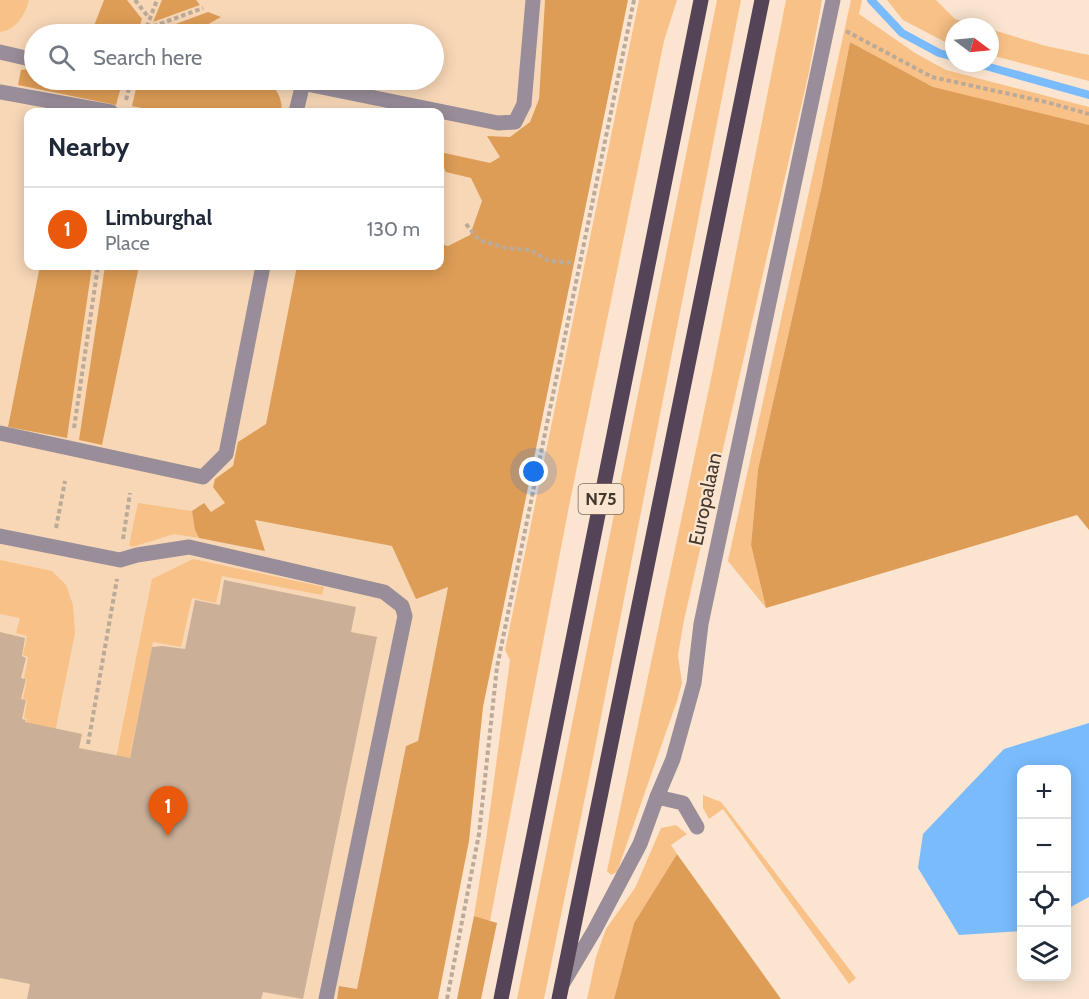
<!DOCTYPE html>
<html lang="en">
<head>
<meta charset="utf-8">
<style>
  body { margin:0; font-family:Cabin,sans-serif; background:#f2f2f3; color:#1f2937 }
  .controls { position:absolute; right:18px; bottom:18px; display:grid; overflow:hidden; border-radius:12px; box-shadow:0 3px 15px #0003 }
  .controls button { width:54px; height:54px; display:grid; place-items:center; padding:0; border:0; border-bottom:2px solid #e0e1e3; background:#fff; color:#1f2937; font:30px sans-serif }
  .compass { position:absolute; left:945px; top:18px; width:54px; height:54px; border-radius:50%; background:#fff; box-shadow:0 3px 15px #0003; rotate:106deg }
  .you { position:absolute; left:534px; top:472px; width:21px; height:21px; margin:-15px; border:4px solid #fff; border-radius:50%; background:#1a73e8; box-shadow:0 0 0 9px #1a73e833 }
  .badge { display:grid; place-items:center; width:39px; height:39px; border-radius:50%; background:#ea580c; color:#fff; font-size:20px; font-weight:700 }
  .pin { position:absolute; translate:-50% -50px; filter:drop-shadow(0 2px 3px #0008) }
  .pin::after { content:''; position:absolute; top:32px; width:21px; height:18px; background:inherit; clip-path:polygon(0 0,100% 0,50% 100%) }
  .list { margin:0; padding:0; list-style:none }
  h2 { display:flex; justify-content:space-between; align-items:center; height:78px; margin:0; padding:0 24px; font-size:26px }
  h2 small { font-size:20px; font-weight:400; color:#747a83 }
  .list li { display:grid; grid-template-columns:39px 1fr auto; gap:18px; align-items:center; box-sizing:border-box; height:84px; padding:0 24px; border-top:2px solid #e0e1e3 }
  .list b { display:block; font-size:22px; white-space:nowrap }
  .list p { margin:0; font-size:20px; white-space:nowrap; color:#747a83 }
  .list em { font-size:20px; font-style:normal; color:#747a83 }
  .icon { flex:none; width:33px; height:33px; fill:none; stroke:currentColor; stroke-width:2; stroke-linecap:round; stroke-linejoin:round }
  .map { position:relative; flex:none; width:1089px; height:999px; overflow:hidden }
  .search { position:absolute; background:#fff; box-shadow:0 3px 15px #0003; left:24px; top:24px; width:420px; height:66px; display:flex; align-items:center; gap:15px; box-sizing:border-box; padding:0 21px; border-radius:33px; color:#747a83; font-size:22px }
  .panel { position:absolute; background:#fff; box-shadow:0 3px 15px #0003; left:24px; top:108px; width:420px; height:162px; border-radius:12px }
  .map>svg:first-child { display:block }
  .built { fill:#f7d7b6; fill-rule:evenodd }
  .green { fill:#f8c187 }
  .forest { fill:#de9d56 }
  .water { fill:#79bbfd }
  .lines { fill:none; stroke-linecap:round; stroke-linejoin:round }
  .stream { stroke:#79bbfd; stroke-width:8 }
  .building { fill:#cbaf97 }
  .path { stroke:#bcaa98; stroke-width:4; stroke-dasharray:4.5 3; stroke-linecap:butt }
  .minor { stroke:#988d99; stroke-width:15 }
  .major { stroke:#554357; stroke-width:15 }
  .labels { text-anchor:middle; stroke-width:4.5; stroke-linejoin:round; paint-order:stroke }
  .shield { fill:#fbe5d0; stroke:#7a6c5e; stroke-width:1.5 }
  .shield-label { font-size:18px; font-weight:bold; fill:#42382d }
  .street-label { font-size:20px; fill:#42382d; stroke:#fbe5d0 }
</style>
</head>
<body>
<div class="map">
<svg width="1089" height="999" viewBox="0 0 1089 999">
  <rect width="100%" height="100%" fill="#fbe5d0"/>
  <path class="built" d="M0,0H545L539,99L469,276L440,266V112H28V266H324L254,520L392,546L448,587L418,742L406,746L357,989L340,986L337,999H0ZM34,34H434V80H34Z"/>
  <g class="green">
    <path d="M0,0H29C25,15 16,30 0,32Z"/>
    <polygon points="639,0 677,0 664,41 569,506 490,921 474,916 486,840 510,660 505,650"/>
    <polygon points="717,0 741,0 593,758 544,999 517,999"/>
    <polygon points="786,0 822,0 809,72 684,620 678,655 682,683 677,701 617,872 611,875 607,871 713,369"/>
    <polygon points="851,0 862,0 859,14 915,53 946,70 1089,107 1089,270 933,87 850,42 822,185 758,469 751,545 766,608 728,561"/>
    <polygon points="887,0 936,0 955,19 982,27 954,27 954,45 945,42 903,20"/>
    <polygon points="990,29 1046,46 1089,55 1089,81 990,55"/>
    <polygon points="138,503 192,511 195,530 199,538 174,534 132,547 129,545"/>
    <polygon points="193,559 324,587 322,595 222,576 216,603 192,598 181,647 153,642 127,771 114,768 152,579"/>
    <polygon points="0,560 52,571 66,585 73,605 75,633 50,757 23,739 27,719 24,718 27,700 23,699 27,679 24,678 28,657 23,655 27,636 16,633 20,618 0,614"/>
    <polygon points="703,795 721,802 725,807 856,978 849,984 723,809 709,819 703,808"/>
    <polygon points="676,825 687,834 671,845 677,854 634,923 614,999 587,999 596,957 606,929 635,888 661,828"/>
  </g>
  <g class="forest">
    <polygon points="104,0 127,0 142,19 137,34 108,34 92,31"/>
    <polygon points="162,0 196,0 200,5 153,22"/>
    <polygon points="545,0 628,0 483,707 469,841 438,999 337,999 339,986 357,989 406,746 418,741 448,587 416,599 392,546 255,520 265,551 199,538 195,530 192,511 204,503 211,512 225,503 213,487 215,479 233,466 238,442 266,424 297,266 440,266 440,244 448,246 470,235 482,201 471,178 446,172 440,160 440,152 490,163 500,157 487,136 510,137 530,122 539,99"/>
    <polygon points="208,12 221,17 203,27 207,34 149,34"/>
    <polygon points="850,42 933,87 1089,125 1089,530 1077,515 766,608 751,545 758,469 822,185"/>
    <polygon points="34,68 34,80 123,80 116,105 18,85 21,70"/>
    <path d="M138,80C162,79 252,75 269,84C279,90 283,103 281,112H160L132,106Z"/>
    <polygon points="40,266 92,266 67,438 8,427"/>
    <polygon points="105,266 139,266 102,445 79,440"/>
    <polygon points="677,854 781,999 614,999 634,923"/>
    <polygon points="474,916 497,923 481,999 457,999"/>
  </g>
  <polygon class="water" points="1089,723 1089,897 1067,909 1066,770 1022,770 1021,931 959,935 918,868 923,834 1004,749"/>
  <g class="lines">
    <g class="stream">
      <polyline points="871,0 902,33 939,53 954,57"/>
      <polyline points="975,63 1089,95"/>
    </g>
  </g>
  <polygon class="building" points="224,580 356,607 351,632 377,637 303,999 263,992 261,999 27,999 30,984 0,978 0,632 25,638 22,656 26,658 21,678 26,679 21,699 26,700 22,719 26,720 25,722 82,734 79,748 130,758 152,647 162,646 185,649 195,600 220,605"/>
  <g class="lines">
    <g class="path">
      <polyline points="135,0 149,18"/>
      <polyline points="146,29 203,8"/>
      <polyline points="846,31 932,77 1046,102 1089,114"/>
      <polyline points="144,34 157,0"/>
      <polyline points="126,100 131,80"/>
      <polyline points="466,224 479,240 506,248 530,250 549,261 574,263"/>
      <polyline points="74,428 98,266"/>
      <polyline points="56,528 65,481"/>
      <polyline points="123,539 130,493"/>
      <polyline points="88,744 117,579"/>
      <polyline points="447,999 479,834 497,667 634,0"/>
    </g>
    <g class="minor">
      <polyline points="0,52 30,59 34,57"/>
      <polyline points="287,80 498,123 515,122 524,104 533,0"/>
      <polyline points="0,92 111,112"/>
      <polyline points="296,112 303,83"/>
      <polyline points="0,433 203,477 226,454 263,266"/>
      <polyline points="0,536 120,560 137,555 189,547 384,592 402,606 405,616 326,999"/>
      <polyline points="657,797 683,803 697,827"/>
      <polyline points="563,983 594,931 640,844 657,797 673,759 694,683 701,624 833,0"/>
    </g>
    <g class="major">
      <polyline points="501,999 701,0"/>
      <polyline points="559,999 762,0"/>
    </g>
  </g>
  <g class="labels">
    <rect class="shield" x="578.5" y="484" width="45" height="30" rx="4.5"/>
    <g class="shield-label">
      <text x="601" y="505">N75</text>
    </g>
    <g class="street-label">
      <text transform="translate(705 499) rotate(-78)" y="7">Europalaan</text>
    </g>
  </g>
</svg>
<div class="controls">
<button>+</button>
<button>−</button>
<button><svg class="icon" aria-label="locate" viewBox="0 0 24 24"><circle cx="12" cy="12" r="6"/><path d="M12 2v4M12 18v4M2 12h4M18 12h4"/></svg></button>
<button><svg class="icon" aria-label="layers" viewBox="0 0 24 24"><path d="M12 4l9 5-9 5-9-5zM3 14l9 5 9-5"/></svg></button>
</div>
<svg class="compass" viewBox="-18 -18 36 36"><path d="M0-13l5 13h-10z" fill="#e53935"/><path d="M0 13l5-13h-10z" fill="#747a83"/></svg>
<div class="you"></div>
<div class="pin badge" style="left:168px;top:836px">1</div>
<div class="search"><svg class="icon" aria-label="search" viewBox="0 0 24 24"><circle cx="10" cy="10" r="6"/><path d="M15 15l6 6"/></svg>Search here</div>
<section class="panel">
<h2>Nearby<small></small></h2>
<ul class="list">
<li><span class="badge">1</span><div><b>Limburghal</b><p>Place</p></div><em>130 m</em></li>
</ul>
</section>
</div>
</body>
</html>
